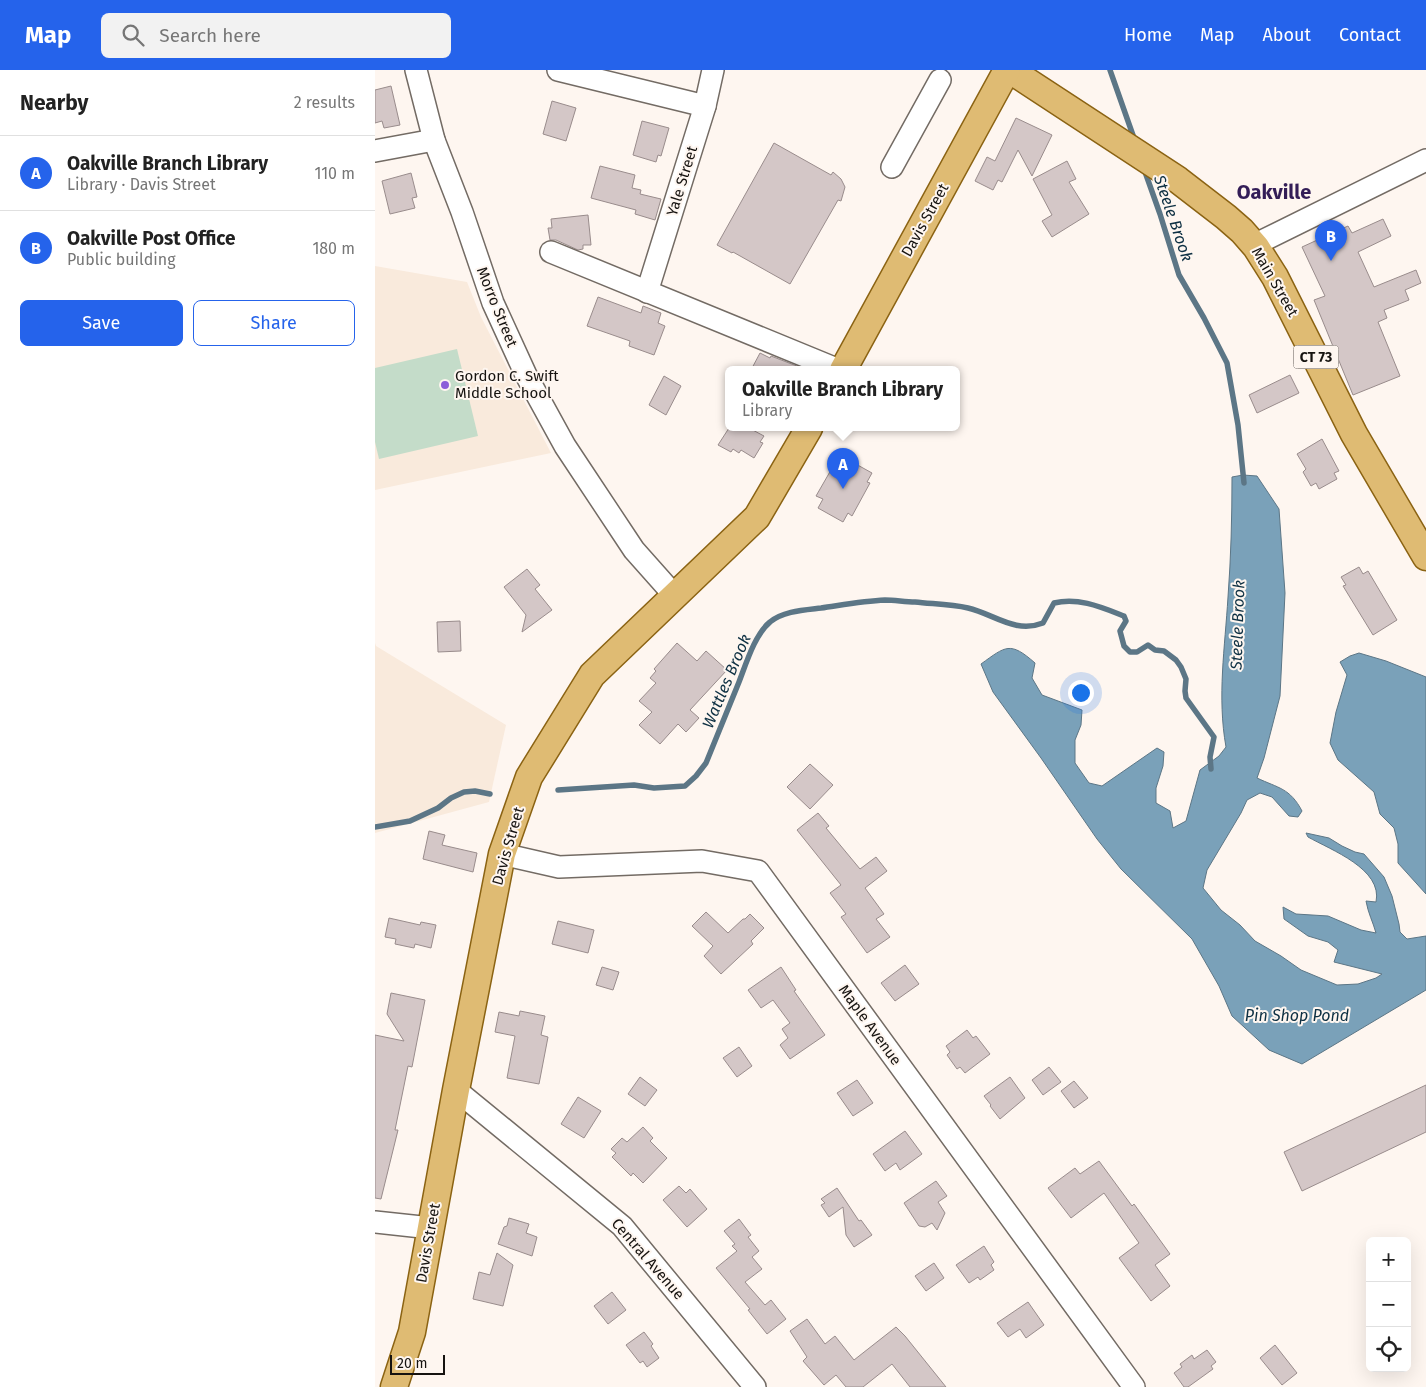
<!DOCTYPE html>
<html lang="en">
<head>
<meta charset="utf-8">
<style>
  body { margin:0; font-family:"Fira Sans",sans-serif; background:#f2f2f2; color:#222 }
  .controls { position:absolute; right:15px; bottom:15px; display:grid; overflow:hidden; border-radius:8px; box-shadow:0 5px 20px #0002 }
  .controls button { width:45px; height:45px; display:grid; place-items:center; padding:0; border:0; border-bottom:1px solid #e0e0e0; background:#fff; color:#222; font:25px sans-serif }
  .scale { position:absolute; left:15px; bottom:12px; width:55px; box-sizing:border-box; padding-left:5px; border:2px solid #161310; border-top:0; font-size:14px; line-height:18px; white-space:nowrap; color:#161310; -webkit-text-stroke:4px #fef6f0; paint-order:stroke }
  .you { position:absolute; left:705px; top:622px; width:18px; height:18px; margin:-12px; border:4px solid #fff; border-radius:50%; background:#1a73e8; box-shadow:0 0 0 8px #1a73e833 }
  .badge { display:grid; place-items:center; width:32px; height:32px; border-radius:50%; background:#2563eb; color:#fff; font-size:16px; font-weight:700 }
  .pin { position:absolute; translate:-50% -41px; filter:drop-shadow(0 1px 2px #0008) }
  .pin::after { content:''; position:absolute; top:26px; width:18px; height:15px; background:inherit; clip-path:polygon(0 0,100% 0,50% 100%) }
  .popup { position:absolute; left:350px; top:296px; width:235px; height:65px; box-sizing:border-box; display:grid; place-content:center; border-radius:8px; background:#fff; filter:drop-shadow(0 1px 4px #0005); font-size:16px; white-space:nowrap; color:#767676 }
  .popup b { font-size:19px; color:#222 }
  .popup::after { content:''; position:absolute; left:50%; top:100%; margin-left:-10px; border:10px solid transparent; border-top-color:#fff }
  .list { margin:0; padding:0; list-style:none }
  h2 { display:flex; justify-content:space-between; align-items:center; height:65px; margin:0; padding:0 20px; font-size:21px }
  h2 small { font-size:16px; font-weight:400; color:#767676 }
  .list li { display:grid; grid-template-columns:32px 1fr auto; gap:15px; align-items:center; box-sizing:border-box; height:75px; padding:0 20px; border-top:1px solid #e0e0e0 }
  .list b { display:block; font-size:19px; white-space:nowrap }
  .list p { margin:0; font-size:16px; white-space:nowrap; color:#767676 }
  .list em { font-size:16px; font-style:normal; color:#767676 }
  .actions { display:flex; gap:10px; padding:15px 20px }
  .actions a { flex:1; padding:11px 0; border:1px solid #2563eb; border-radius:8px; text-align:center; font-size:18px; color:#2563eb }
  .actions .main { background:#2563eb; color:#fff }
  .icon { flex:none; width:28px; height:28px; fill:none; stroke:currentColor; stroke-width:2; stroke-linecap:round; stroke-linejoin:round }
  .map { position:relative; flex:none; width:1051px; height:1317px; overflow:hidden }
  header { display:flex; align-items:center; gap:30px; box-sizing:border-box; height:70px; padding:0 25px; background:#2563eb; color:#fff }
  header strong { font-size:24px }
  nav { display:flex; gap:28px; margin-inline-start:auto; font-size:18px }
  .search { width:350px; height:45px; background:#f2f2f2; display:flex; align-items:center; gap:12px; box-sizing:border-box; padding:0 18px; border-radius:8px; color:#767676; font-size:19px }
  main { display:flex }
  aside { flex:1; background:#fff }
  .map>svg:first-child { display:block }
  .built { fill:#f9eadc }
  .green { fill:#c4dcc9 }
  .water { fill:#7aa1b9; stroke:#5c7686 }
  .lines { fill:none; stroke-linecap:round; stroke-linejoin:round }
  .stream { stroke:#5c7686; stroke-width:5.5 }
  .building { fill:#d4c7c7; stroke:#998c8c }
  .minor-casing { stroke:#736b64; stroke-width:24 }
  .major-casing { stroke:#8b6313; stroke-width:29 }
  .minor { stroke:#fff; stroke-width:21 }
  .major { stroke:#dfbb73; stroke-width:26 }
  .poi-dot { fill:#8c5fd9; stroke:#fef6f0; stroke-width:2 }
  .labels { text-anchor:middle; stroke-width:4; stroke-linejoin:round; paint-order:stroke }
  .shield { fill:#fef6f0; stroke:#5c5753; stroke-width:1 }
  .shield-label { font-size:14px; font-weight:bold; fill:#161310 }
  .street-label { font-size:15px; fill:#161310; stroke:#fef6f0 }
  .poi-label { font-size:15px; fill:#161310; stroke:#fef6f0; text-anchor:start }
  .water-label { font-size:16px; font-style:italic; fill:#0e3043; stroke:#fef6f0 }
  .district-label { font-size:20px; font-weight:bold; fill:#331d57; stroke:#fef6f0 }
</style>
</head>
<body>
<header>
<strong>Map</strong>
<div class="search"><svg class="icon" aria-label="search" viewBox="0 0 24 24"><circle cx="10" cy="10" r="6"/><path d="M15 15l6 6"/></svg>Search here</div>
<nav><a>Home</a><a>Map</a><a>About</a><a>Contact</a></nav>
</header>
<main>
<aside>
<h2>Nearby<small>2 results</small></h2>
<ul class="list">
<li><span class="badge">A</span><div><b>Oakville Branch Library</b><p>Library · Davis Street</p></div><em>110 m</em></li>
<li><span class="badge">B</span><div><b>Oakville Post Office</b><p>Public building</p></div><em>180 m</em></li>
</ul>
<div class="actions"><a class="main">Save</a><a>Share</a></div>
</aside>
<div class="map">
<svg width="1051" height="1317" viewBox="0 0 1051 1317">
  <rect width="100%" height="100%" fill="#fef6f0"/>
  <g class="built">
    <polygon points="0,196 92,212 106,247 176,383 0,420"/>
    <polygon points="0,573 1,576 131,655 114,732 0,763"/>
  </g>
  <polygon class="green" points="82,279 103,366 4,389 0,372 0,298"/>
  <g class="water">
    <path d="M868,405L882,406L904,439L910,523L905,626L889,688L882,708C903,718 915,718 927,741L923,747L914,746L897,727L885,723L872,730L866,743L832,800L828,818L846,840L865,855L880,871L906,886L926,900L962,915L983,914L1001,908L1007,904L959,892L963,880L953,872L933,866L909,849L908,837L921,844L953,846L986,860L1001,863C998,852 993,843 991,831L1001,832C1008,799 956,780 933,767L931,763L954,768L967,776L980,782L989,784L1009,807L1017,826L1024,854L1025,862L1032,869L1051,866V920L927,994L894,980L857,946L844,916L817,869L746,799L722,769L666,688L618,622L606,594C631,576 635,571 660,593L657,608L667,625L707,640L706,655L700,670V693L714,713L727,716L782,678L789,682L788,696L781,718V733L795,741L798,758L811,751L825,700L844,686L851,677C842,627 850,577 853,527C856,487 857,447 857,407Z"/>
    <polygon points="984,583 1011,591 1051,607 1051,824 1023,793 1023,774 1019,758 1005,744 999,722 963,690 955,673 961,642 972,605 965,592 975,586"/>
  </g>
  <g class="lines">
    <g class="stream">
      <polyline points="735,0 760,71"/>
      <polyline points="769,99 785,144 804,205 829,248 852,293 863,355 869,413"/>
      <path d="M183,720L259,715L279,718L310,716L321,706L331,693C342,666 353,639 364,612C371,594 380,564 395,552C408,541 429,540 446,538C467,535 488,531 510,530C520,530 530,532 540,532C557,534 575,534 593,538C619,544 640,564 668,553L679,533C703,527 726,537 749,546L751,551L745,561L749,576L755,582H762L773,575L780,580L789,581L801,590L806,597L811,609L810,621L811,628L839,667L835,687L836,699"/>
      <polyline points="0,757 35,751 63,738 76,728 89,722 100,721 115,724"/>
    </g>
  </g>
  <g class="building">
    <polygon points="16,16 25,55 9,58 7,51 0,53 0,20"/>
    <polygon points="177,31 201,38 191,71 168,64"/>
    <polygon points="641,48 677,65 657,106 643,80 627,112 623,110 618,120 600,111 612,87 620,91"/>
    <polygon points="267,51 294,58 286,86 283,85 281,92 258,85"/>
    <polygon points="399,73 456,105 458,102 466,109 470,117 466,131 463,130 415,214 358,182 357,183 342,175"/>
    <polygon points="692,91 701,109 694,112 714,144 677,167 667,151 677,145 658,109"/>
    <polygon points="225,96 260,105 257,118 266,120 265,124 286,129 280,150 260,144 261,140 216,128"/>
    <polygon points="36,103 42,127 37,128 40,138 15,144 7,111"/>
    <polygon points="213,145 216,175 208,175 208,179 203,180 181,170 175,170 173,158 177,158 176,149"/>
    <polygon points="1008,149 1016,166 983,182 999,217 1041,200 1046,213 1030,220 1034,230 1009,240 1012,248 1003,252 1025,306 978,325 939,230 950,226 927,177 973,156 977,163"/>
    <polygon points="223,227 266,243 268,236 286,243 283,253 290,256 279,285 254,276 255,271 212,256"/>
    <polygon points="385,283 395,288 396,286 432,300 376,300"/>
    <polygon points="915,305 924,323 882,343 874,325"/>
    <polygon points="289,306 306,316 291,345 274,335"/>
    <polygon points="354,358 374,358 389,366 385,372 388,373 379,388 366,380 364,383 358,379 356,382 343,375"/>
    <polygon points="947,369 964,401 959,403 962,409 944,419 941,413 936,416 928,402 931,399 922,384"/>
    <polygon points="470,388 497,403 492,412 495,413 477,446 473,443 468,452 443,438 448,429 441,426 460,393 465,396"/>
    <polygon points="984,497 988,504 993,501 1022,550 998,565 968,516 971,515 966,507"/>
    <polygon points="152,499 165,515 160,519 177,540 147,562 151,545 129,517"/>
    <polygon points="85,551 86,581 63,582 62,552"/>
    <polygon points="302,573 322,591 331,581 352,600 315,640 324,648 311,662 303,654 285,674 264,655 277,642 264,631 281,613 275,608 281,601 279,599"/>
    <polygon points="435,694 458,715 435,739 412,717"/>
    <polygon points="443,743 454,756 451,758 485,799 501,787 512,801 490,818 509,844 501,849 515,867 492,883 466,847 471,844 455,823 466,815 422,760"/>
    <polygon points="54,761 70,765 67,775 102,783 98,802 48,789"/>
    <polygon points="331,842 353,863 368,849 370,849 375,844 389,858 376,871 378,874 346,904 329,886 338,876 317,856"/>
    <polygon points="14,848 45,855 46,852 61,855 56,878 40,874 39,878 20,874 21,869 10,867"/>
    <polygon points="183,851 219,860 213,883 177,874"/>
    <polygon points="530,895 544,914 520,931 506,913"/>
    <polygon points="227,897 244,902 238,920 221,915"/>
    <polygon points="406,897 421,920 419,921 450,965 415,989 405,975 413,968 407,959 415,953 398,930 386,938 373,920"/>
    <polygon points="16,923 50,930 37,997 33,996 20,1060 23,1060 6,1129 0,1128 0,965 29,971 12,944"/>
    <polygon points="145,941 170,946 166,965 173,967 164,1014 132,1008 140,966 120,962 124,942 144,946"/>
    <polygon points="592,960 598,968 601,966 615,984 590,1003 585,997 582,999 572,985 575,982 571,976"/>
    <polygon points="364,977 377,996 362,1007 348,988"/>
    <polygon points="674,997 686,1012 668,1025 657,1010"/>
    <polygon points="265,1007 282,1020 270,1036 253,1024"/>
    <polygon points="635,1007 650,1028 625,1049 615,1036 616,1035 609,1026"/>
    <polygon points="482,1010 498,1033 478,1046 462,1023"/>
    <polygon points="699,1011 713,1028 699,1038 686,1021"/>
    <polygon points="1051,1015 1051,1062 927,1121 909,1082"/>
    <polygon points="203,1027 226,1041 209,1068 186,1054"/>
    <polygon points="268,1057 278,1068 275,1071 292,1088 268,1113 258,1103 256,1106 237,1087 241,1083 236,1079 247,1068 252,1072"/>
    <polygon points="530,1061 547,1084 525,1100 521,1093 510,1101 498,1084"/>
    <polygon points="724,1091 757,1136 759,1134 795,1184 780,1195 795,1216 776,1231 744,1188 764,1173 729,1123 696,1148 673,1118 700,1098 705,1104"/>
    <polygon points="561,1111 572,1126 563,1132 570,1143 562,1160 557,1153 550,1157 544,1156 529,1133"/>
    <polygon points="304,1116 311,1123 315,1119 332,1139 312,1157 288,1130"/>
    <polygon points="462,1118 484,1151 486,1150 497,1165 479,1177 471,1165 468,1137 454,1147 446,1135 450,1133 446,1129"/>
    <polygon points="134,1148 154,1154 151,1163 162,1167 157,1186 123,1174 129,1157 132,1156"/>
    <polygon points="364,1149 376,1165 373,1167 384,1181 377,1187 387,1199 370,1212 390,1235 396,1230 411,1249 392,1264 373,1240 375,1239 341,1198 362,1181 357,1176 360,1174 349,1161"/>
    <polygon points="609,1176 619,1192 616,1195 619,1200 605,1210 603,1207 594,1213 581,1195"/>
    <polygon points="122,1183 138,1195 128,1236 98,1229 104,1202 115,1205"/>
    <polygon points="559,1193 569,1208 551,1221 540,1206"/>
    <polygon points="237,1222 251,1240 233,1254 219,1236"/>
    <polygon points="653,1232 669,1255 651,1268 645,1259 633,1267 622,1253"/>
    <polygon points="432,1249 450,1274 460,1266 479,1290 521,1257 530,1266 571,1317 535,1317 517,1294 488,1317 471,1317 461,1305 449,1315 428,1291 432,1287 415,1261"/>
    <polygon points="269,1262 278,1274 276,1276 284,1288 272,1297 268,1291 265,1293 251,1275"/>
    <polygon points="900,1275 922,1303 907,1315 885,1288"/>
    <polygon points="832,1280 841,1292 836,1296 838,1299 813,1317 809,1317 799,1303 807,1297 805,1294 817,1285 819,1289"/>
  </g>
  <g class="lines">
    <g class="minor-casing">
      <g id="minor">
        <polyline points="41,0 59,70 87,142 118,233 151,305 190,376 259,480 299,525"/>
        <polyline points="183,0 330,36"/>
        <polyline points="0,81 59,70"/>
        <polyline points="517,97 565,10"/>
        <polyline points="879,175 1051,90"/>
        <polyline points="176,182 464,300"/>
        <polyline points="272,222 330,36 338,0"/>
        <polyline points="127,784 184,797 327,791 383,801 759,1317"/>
        <polyline points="81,1020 247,1156 380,1317"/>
        <polyline points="0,1152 56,1158"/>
      </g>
    </g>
    <g class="major-casing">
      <g id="major">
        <polyline points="635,0 803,110 851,147 867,161 881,177 900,207 979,364 1051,487"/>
        <polyline points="468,300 632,0"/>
        <polyline points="19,1317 37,1262 81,1020 127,784 154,707 217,605 382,447 434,358"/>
      </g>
    </g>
    <use href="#minor" class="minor"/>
    <use href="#major" class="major"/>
  </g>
  <circle class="poi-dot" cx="70" cy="315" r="5"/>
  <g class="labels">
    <rect class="shield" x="918.5" y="275.5" width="45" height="23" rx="4"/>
    <g class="shield-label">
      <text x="941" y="292">CT 73</text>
    </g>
    <g class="street-label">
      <text transform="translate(307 111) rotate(-73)" y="5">Yale Street</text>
      <text transform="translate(550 150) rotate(-61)" y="5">Davis Street</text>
      <text transform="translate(900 212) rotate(60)" y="5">Main Street</text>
      <text transform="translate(122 237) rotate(68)" y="5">Morro Street</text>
      <text transform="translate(133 776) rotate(-74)" y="5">Davis Street</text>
      <text transform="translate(495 955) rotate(54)" y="5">Maple Avenue</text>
      <text transform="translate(53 1173) rotate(-80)" y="5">Davis Street</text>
      <text transform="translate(273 1189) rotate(49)" y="5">Central Avenue</text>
    </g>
    <g class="poi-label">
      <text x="80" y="311">Gordon C. Swift<tspan x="80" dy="17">Middle School</tspan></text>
    </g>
    <g class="water-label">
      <text transform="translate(799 148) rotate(71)" y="6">Steele Brook</text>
      <text transform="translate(862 555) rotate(-88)" y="6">Steele Brook</text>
      <text transform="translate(351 611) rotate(-67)" y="6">Wattles Brook</text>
      <text x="922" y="951">Pin Shop Pond</text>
    </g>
    <g class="district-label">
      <text x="899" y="129">Oakville</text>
    </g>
  </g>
</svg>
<div class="controls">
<button>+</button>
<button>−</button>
<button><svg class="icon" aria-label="locate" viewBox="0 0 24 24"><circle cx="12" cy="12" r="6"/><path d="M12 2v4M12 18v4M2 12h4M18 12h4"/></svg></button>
</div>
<div class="scale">20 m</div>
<div class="you"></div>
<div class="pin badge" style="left:468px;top:419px">A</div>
<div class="popup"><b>Oakville Branch Library</b>Library</div>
<div class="pin badge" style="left:956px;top:191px">B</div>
</div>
</main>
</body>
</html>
